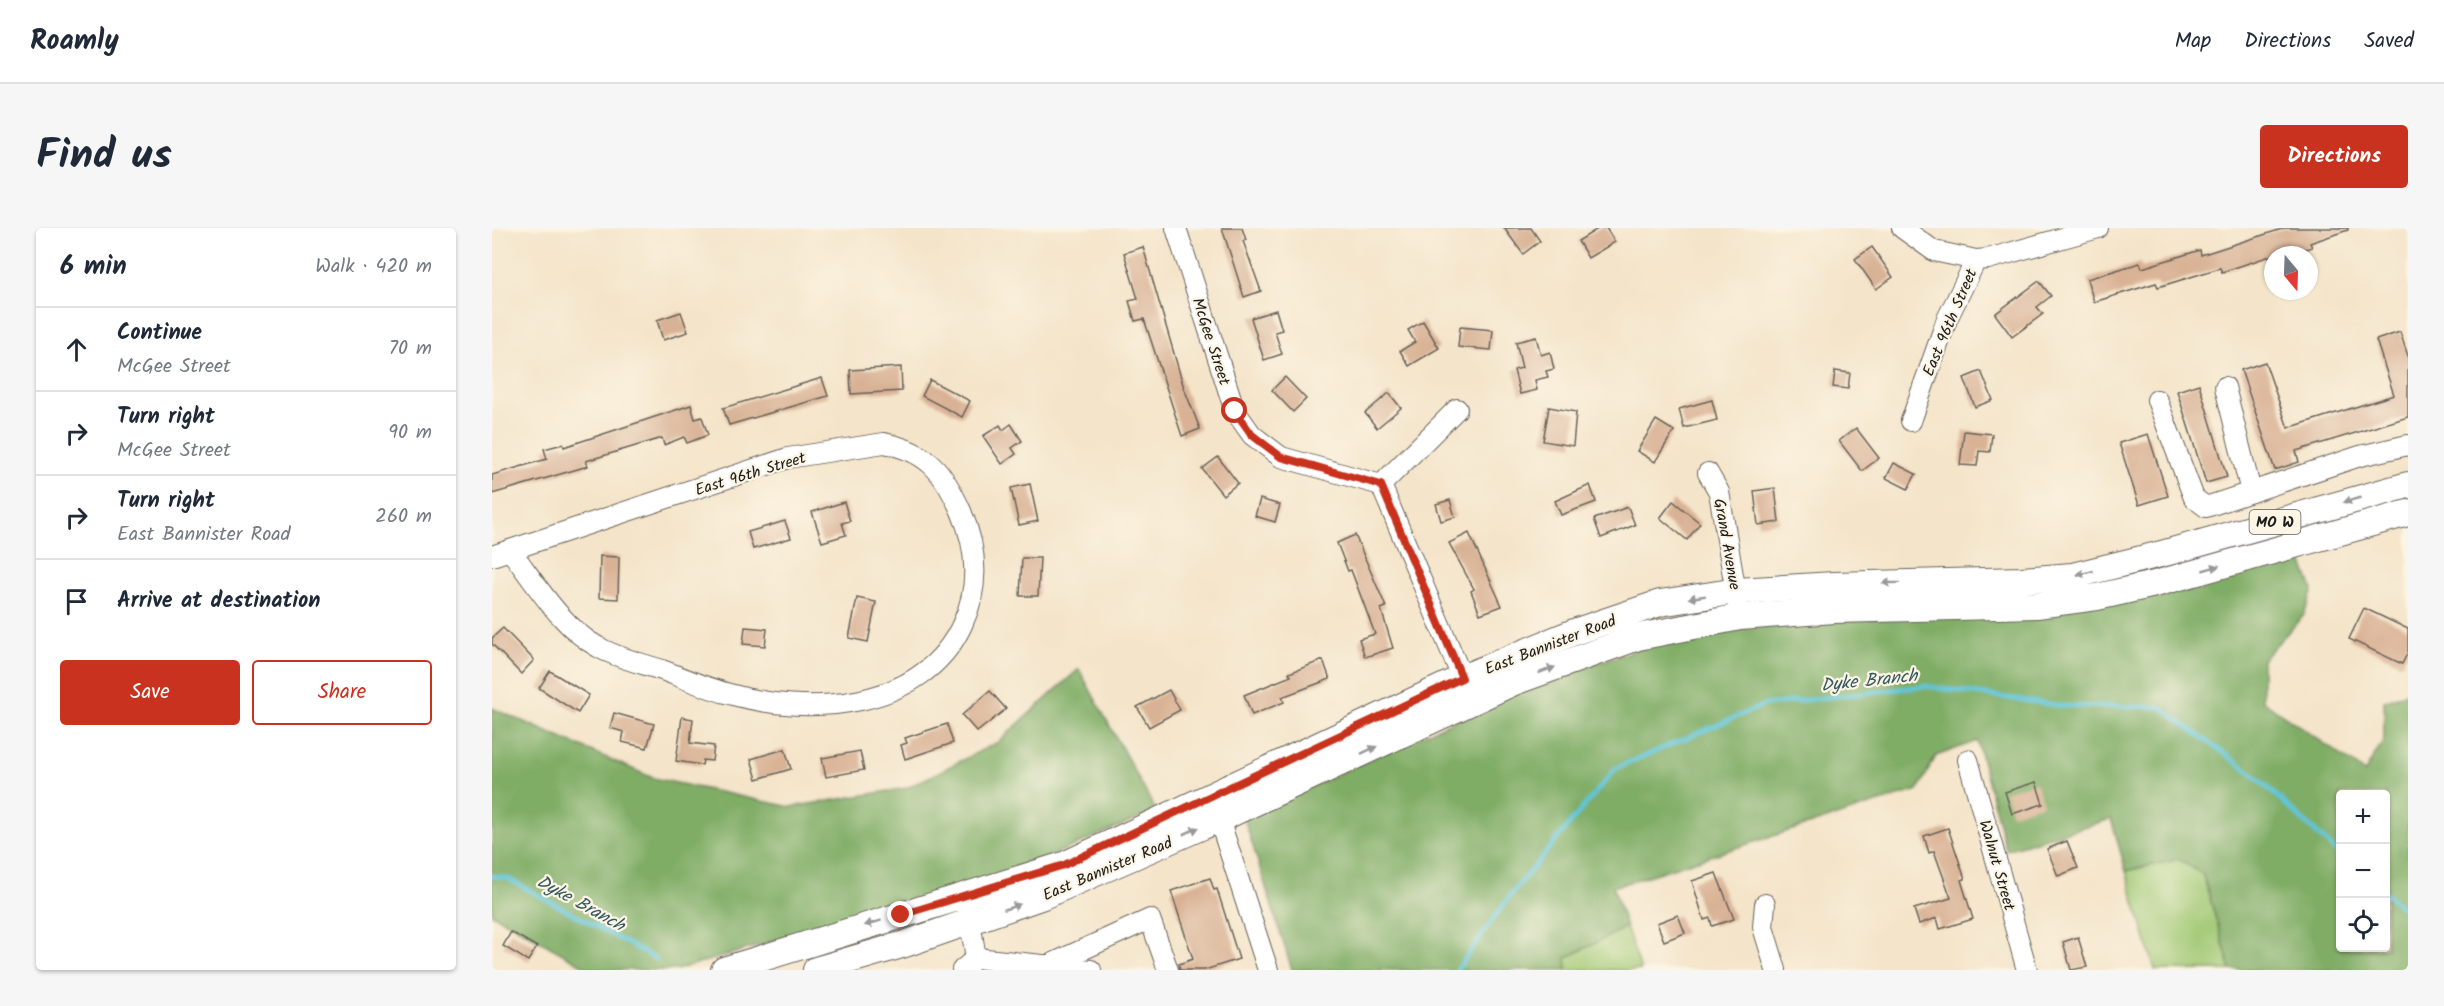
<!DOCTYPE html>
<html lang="en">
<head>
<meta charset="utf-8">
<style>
  body { margin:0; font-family:Kalam,sans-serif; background:#f6f6f7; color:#1f2937 }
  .controls { position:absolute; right:18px; bottom:18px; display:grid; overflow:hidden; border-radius:6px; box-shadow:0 2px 4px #0004 }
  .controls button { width:54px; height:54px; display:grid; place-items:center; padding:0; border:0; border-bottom:2px solid #e0e1e3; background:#fff; color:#1f2937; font:30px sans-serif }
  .compass { position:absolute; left:1772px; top:18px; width:54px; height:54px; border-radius:50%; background:#fff; box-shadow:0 2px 4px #0004; rotate:161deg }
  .stop { position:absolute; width:18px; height:18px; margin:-14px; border:4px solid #c8321e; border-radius:50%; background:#fff }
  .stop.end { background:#c8321e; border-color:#fff; box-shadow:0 2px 6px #0008 }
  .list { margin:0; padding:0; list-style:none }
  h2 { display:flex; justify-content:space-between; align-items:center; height:78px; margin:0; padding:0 24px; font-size:26px }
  h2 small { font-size:20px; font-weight:400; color:#747a83 }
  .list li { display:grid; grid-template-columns:39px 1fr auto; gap:18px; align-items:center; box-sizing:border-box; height:84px; padding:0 24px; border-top:2px solid #e0e1e3 }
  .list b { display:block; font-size:22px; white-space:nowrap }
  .list p { margin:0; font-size:20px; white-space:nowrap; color:#747a83 }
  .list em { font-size:20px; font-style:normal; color:#747a83 }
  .actions { display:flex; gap:12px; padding:18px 24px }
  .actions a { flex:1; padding:14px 0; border:2px solid #c8321e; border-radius:6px; text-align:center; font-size:21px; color:#c8321e }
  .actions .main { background:#c8321e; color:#fff }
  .icon { flex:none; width:33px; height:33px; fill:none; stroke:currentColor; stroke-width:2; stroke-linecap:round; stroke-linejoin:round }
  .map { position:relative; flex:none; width:1916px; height:742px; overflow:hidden; border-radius:6px }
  header { display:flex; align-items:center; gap:36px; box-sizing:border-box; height:84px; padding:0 30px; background:#fff; border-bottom:2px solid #e0e1e3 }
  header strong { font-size:28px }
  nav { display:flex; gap:33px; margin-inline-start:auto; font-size:21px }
  .intro { display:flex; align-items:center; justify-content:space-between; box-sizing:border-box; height:144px; padding:0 36px }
  h1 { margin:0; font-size:42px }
  .button { padding:15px 27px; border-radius:6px; background:#c8321e; color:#fff; font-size:21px; font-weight:700 }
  main { display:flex; gap:36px; padding:0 36px }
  aside { flex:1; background:#fff; border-radius:6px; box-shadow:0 2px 4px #0004 }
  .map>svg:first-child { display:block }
  .green { fill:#a1c975; stroke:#5e7248; stroke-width:1.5 }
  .forest { fill:#80ad66; stroke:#4e6441; stroke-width:1.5; fill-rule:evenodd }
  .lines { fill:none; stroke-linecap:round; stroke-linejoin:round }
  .stream { stroke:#5fc6db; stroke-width:4.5 }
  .building { fill:#d9b295 }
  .minor-casing { stroke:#686259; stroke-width:22 }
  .major-casing { stroke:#686259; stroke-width:28 }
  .minor { stroke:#fff; stroke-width:20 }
  .major { stroke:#fff; stroke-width:26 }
  .oneway { fill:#999 }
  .route { stroke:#c8321e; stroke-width:8 }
  .labels { text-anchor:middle; stroke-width:4.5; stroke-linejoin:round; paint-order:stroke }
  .shield { fill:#fcf5e5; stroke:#5f5d58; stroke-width:1.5 }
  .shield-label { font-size:15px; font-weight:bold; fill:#1c1c1c }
  .street-label { font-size:16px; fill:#1c1c1c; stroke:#fcf5e5 }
  .water-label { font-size:18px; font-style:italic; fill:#33585f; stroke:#fcf5e5 }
</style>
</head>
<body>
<header>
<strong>Roamly</strong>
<nav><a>Map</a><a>Directions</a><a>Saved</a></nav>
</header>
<div class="intro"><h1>Find us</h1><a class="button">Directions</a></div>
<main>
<aside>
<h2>6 min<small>Walk · 420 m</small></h2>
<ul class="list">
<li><svg class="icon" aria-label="ahead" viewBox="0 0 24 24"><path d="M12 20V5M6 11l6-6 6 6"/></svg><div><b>Continue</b><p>McGee Street</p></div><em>70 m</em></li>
<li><svg class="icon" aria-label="right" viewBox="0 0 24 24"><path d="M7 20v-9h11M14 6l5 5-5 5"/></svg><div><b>Turn right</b><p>McGee Street</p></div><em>90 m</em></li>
<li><svg class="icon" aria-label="right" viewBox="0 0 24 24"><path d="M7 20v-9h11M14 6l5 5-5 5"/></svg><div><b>Turn right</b><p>East Bannister Road</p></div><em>260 m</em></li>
<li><svg class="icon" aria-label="arrive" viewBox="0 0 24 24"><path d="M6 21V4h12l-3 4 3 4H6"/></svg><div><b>Arrive at destination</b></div></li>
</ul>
<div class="actions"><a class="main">Save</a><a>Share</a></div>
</aside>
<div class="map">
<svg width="1916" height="742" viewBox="0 0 1916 742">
  <rect width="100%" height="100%" fill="#fcf5e5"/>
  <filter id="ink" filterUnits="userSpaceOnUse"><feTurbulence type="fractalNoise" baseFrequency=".0167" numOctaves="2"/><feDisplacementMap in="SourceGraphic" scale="12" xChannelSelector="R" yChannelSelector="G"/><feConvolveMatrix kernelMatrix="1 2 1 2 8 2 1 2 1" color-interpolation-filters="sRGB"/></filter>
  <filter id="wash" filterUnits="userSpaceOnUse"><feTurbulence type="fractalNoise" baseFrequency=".008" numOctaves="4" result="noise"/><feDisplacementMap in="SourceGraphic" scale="24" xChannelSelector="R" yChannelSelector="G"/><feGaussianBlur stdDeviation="1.35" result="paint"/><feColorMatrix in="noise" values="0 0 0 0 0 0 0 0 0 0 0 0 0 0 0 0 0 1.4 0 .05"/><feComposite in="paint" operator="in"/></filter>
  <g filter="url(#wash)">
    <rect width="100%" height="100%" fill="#f4e4c9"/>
    <g class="green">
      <polygon points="1687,631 1711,647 1739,742 1663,742 1634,643"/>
      <polygon points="1134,699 1149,742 1075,742 1074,730"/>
    </g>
    <g class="forest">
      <path d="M1808,327L1821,362L1812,387L1770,432V472L1873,544L1892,511V473L1916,464V742H1739L1711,647L1687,631L1634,643L1619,591L1514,622L1485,513L1444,528L1426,562L1121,659L1134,699L1074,730L1075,742H800L752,590L1036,458L1164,415L1229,402L1392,390ZM1848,566H1894V720H1848Z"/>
      <polygon points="587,441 664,583 563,626 453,664 184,742 99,742 0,686 0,480 161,550 299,579 415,560 506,514"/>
    </g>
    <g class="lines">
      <g class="stream">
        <polyline points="0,648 15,650 164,731"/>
        <polyline points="1894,666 1916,684"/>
        <polyline points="965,742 1020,665 1124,540 1272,477 1433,458 1570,478 1668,479 1762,547 1848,627"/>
      </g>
    </g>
    <g id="blocks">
      <g class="building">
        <polygon points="730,0 750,0 754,12 751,13 769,63 752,69"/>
        <polygon points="1012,0 1039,0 1048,13 1031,26"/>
        <polygon points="1107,0 1114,0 1123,14 1096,30 1086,13"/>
        <polygon points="1793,0 1856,0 1856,2 1818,15 1820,19 1796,27 1781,27 1730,44 1728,40 1666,59 1664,55 1602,74 1595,51 1648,35 1650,40 1708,22 1709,27"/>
        <polygon points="651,19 692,160 708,201 690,208 652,91 643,93 637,73 646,71 632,25"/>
        <polygon points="1380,19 1401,49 1384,61 1363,31"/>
        <polygon points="1547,53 1559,68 1545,79 1551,86 1520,109 1503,86"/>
        <polygon points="784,82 790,102 783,104 790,126 772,132 759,90"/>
        <polygon points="189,84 196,104 171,112 165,92"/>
        <polygon points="931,93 947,120 917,138 908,123 923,114 916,102"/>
        <polygon points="968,99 1001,102 999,122 966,119"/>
        <polygon points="1908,104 1916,128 1916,189 1804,223 1807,234 1783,242 1749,142 1773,134 1796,200 1902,167 1884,112"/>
        <polygon points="1044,109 1049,127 1058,124 1062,141 1054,143 1056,149 1043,152 1045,162 1028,166 1022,142 1030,140 1024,114"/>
        <polygon points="409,139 410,163 359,166 358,142"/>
        <polygon points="1343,143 1358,145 1356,161 1341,159"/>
        <polygon points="1489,143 1501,172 1483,179 1472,150"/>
        <polygon points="793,149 814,171 801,184 780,162"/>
        <polygon points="330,150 336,168 237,197 231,180"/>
        <polygon points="438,152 478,173 470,189 430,168"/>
        <polygon points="1707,156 1735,249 1714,255 1685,163"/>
        <polygon points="897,165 909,180 885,200 873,185"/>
        <polygon points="1220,172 1225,192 1192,200 1187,181"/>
        <polygon points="199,177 203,191 210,189 216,207 195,215 192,209 172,217 170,210 94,233 96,238 0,266 0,247 55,231 52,221 71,216 72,219"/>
        <polygon points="1057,179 1084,184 1081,218 1051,213"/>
        <polygon points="1164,192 1182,203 1163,234 1145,223"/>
        <polygon points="519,196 530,213 520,220 524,226 510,236 491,208 508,197 511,202"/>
        <polygon points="1364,200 1387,230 1370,243 1347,213"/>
        <polygon points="1472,203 1500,206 1498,224 1487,223 1485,238 1468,237"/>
        <polygon points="1656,206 1676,268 1647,277 1627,215"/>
        <polygon points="726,229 746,255 731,267 710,241"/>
        <polygon points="1402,235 1424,246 1416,261 1394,250"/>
        <polygon points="538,256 546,293 527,297 519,260"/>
        <polygon points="1098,257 1104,274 1069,287 1063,273"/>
        <polygon points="1283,260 1287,294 1266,297 1262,263"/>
        <polygon points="768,271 788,277 783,294 763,288"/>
        <polygon points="958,272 963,289 949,293 944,276"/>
        <polygon points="1181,273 1208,295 1195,312 1168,290"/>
        <polygon points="352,274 358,293 350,295 354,307 330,314 320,284"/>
        <polygon points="1136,279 1143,297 1109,310 1102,291"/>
        <polygon points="293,293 299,310 261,321 256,304"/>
        <polygon points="977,305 1010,378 988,386 979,363 982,361 957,315"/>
        <polygon points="863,307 894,379 889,381 901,420 873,429 867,411 883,406 859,342 856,343 845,315"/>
        <polygon points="108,328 127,329 126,371 107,370"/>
        <polygon points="530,330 548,330 546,368 528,368"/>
        <polygon points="365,370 384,374 376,414 357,410"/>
        <polygon points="1872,380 1916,401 1916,424 1910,436 1857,411"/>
        <polygon points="253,399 275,401 273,418 251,416"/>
        <polygon points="11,400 42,432 29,446 0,416 0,410"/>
        <polygon points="831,432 838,451 790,469 792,474 760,487 752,467 799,448 797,445"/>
        <polygon points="58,443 97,467 86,485 47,460"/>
        <polygon points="677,462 688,482 657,499 645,479"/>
        <polygon points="498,463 514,481 485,504 470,487"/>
        <polygon points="122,485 162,496 155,520 130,514 132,504 118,500"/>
        <polygon points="190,489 201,491 198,515 222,518 220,533 211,532 210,537 184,533"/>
        <polygon points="455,496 461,515 413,531 409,517 415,515 413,510"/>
        <polygon points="293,521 299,541 265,551 259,531"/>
        <polygon points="368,523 372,542 334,549 330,530"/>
        <polygon points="1544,554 1551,576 1520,586 1513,564"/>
        <polygon points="1456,600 1473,651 1469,652 1481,691 1448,701 1445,690 1427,696 1422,681 1459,670 1442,623 1437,625 1432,608"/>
        <polygon points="1575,613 1586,640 1566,648 1555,621"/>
        <polygon points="1224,645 1242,691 1220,698 1218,690 1212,692 1200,653"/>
        <polygon points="718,650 722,662 725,661 747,731 713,742 688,742 687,736 701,731 679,663"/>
        <polygon points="1186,687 1193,705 1172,713 1165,695"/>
        <polygon points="19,704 45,719 36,733 11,718"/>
        <polygon points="1586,709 1595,739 1579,742 1571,714"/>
      </g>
    </g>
  </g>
  <g filter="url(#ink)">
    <use href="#blocks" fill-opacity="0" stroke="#686259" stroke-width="1.5"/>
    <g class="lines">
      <g class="minor-casing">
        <g id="minor">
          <polyline points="684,0 743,183 760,207 789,229 889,257 975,461"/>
          <polyline points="1410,0 1442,23 1484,32"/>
          <polyline points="1733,159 1759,264"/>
          <polyline points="1665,172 1702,270 1714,279 1868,228 1916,217"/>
          <polyline points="1419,193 1455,91 1484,32 1496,31 1606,0"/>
          <path d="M392,215C436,224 451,243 469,283C485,320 488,359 470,397C430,483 315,489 234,465C212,459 191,450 170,442C149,435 125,430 106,419C69,399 43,354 18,322L296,230Z"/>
          <polyline points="1216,245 1227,264 1246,377"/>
          <polyline points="889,257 965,181"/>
          <polyline points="0,328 18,322"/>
          <polyline points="1476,532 1535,742"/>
          <polyline points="727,591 776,742"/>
          <polyline points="1273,676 1271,699 1284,742"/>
          <polyline points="476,682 484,730 599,742"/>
          <polyline points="557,737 658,691 676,742"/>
          <polyline points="470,742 484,730"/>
        </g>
      </g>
      <g class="major-casing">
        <g id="major">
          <polyline points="232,742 572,637 970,450 1082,404 1168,375 1245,363 1342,357 1530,352 1580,348 1673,325 1916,257"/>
          <polyline points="324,742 413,716 551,668 736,587 1022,454 1146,409 1248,389 1342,382 1545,377 1605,369 1663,356 1916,285"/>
        </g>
      </g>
      <use href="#minor" class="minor"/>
      <use href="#major" class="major"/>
    </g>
    <defs><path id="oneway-solid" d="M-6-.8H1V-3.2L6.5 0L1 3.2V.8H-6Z" transform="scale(1.5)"/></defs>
    <g class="oneway">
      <use href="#oneway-solid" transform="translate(1860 272) rotate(164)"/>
      <use href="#oneway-solid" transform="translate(1719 340) rotate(-16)"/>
      <use href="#oneway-solid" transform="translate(1593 345) rotate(166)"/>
      <use href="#oneway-solid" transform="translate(1399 355) rotate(179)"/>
      <use href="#oneway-solid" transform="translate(1205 369) rotate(171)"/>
      <use href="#oneway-solid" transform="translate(1055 442) rotate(-20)"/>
      <use href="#oneway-solid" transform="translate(877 522) rotate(-25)"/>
      <use href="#oneway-solid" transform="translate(699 603) rotate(-24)"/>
      <use href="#oneway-solid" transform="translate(520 679) rotate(-19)"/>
      <use href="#oneway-solid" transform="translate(381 695) rotate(163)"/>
    </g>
  </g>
  <g class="lines" filter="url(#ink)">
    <polyline class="route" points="409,687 572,637 970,450 889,257 789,229 760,207 743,183"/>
  </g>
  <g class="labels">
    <rect class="shield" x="1757.5" y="282" width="51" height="24" rx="4.5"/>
    <g class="shield-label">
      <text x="1783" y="299">MO W</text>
    </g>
    <g class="street-label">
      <text transform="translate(1457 94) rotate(-67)" y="6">East 96th Street</text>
      <text transform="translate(720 113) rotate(72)" y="6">McGee Street</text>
      <text transform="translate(258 245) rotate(-17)" y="6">East 96th Street</text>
      <text transform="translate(1236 316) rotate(80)" y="6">Grand Avenue</text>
      <text transform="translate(1058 416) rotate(-21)" y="6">East Bannister Road</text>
      <text transform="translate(1506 637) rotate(74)" y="6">Walnut Street</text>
      <text transform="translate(615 640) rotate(-23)" y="6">East Bannister Road</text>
    </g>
    <g class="water-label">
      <text transform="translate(1377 452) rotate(-6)" y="6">Dyke Branch</text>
      <text transform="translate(89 675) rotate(29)" y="6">Dyke Branch</text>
    </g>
  </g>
</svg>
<div class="controls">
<button>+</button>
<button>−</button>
<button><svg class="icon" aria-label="locate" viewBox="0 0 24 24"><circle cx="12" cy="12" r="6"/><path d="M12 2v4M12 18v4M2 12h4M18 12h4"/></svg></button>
</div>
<svg class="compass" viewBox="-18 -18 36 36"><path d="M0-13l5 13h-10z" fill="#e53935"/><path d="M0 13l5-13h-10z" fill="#747a83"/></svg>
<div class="stop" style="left:743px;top:183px"></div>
<div class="stop end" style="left:409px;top:687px"></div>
</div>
</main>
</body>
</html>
